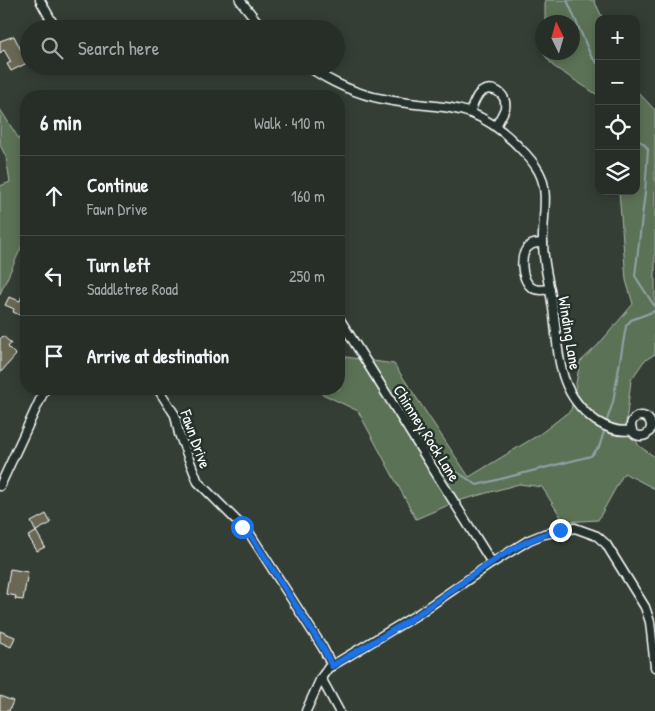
<!DOCTYPE html>
<html lang="en">
<head>
<meta charset="utf-8">
<style>
  body { margin:0; font-family:"Patrick Hand",sans-serif; background:#2f3630; color:#f1f3f6 }
  .controls { position:absolute; right:15px; top:15px; display:grid; overflow:hidden; border-radius:10px; box-shadow:0 2px 12px #0003 }
  .controls button { width:45px; height:45px; display:grid; place-items:center; padding:0; border:0; border-bottom:1px solid #434a45; background:#272e28; color:#f1f3f6; font:25px sans-serif }
  .compass { position:absolute; left:535px; top:15px; width:45px; height:45px; border-radius:50%; background:#272e28; box-shadow:0 2px 12px #0003; rotate:355deg }
  .stop { position:absolute; width:15px; height:15px; margin:-11px; border:4px solid #1a73e8; border-radius:50%; background:#fff }
  .stop.end { background:#1a73e8; border-color:#fff; box-shadow:0 1px 5px #0008 }
  .list { margin:0; padding:0; list-style:none }
  h2 { display:flex; justify-content:space-between; align-items:center; height:65px; margin:0; padding:0 20px; font-size:21px }
  h2 small { font-size:16px; font-weight:400; color:#a4a8a8 }
  .list li { display:grid; grid-template-columns:32px 1fr auto; gap:15px; align-items:center; box-sizing:border-box; height:80px; padding:0 20px; border-top:1px solid #434a45 }
  .list b { display:block; font-size:19px; white-space:nowrap }
  .list p { margin:0; font-size:16px; white-space:nowrap; color:#a4a8a8 }
  .list em { font-size:16px; font-style:normal; color:#a4a8a8 }
  .icon { flex:none; width:28px; height:28px; fill:none; stroke:currentColor; stroke-width:2; stroke-linecap:round; stroke-linejoin:round }
  .map { position:relative; flex:none; width:655px; height:711px; overflow:hidden }
  .search { position:absolute; background:#272e28; box-shadow:0 2px 12px #0003; left:20px; top:20px; width:325px; height:55px; display:flex; align-items:center; gap:12px; box-sizing:border-box; padding:0 18px; border-radius:28px; color:#a4a8a8; font-size:19px }
  .panel { position:absolute; background:#272e28; box-shadow:0 2px 12px #0003; left:20px; top:90px; width:325px; height:305px; border-radius:20px }
  .map>svg:first-child { display:block }
  .green { fill:#5b7257; stroke:#adb8ab }
  .lines { fill:none; stroke-linecap:round; stroke-linejoin:round }
  .stream { stroke:#92a3a9; stroke-width:2 }
  .building { fill:#6b6854; stroke:#fff }
  .service-casing { stroke:#fff; stroke-width:8 }
  .minor-casing { stroke:#fff; stroke-width:11 }
  .service { stroke:#26332d; stroke-width:4 }
  .minor { stroke:#26332d; stroke-width:8 }
  .route { stroke:#1a73e8; stroke-width:6 }
  .labels { text-anchor:middle; stroke-width:5; stroke-linejoin:round; paint-order:stroke }
  .street-label { font-size:16px; fill:#fff; stroke:#26332d }
</style>
</head>
<body>
<div class="map">
<svg width="655" height="711" viewBox="0 0 655 711">
  <rect width="100%" height="100%" fill="#343e35"/>
  <filter id="ink" filterUnits="userSpaceOnUse"><feTurbulence type="fractalNoise" baseFrequency=".02" numOctaves="2"/><feDisplacementMap in="SourceGraphic" scale="10" xChannelSelector="R" yChannelSelector="G"/><feConvolveMatrix kernelMatrix="1 2 1 2 8 2 1 2 1" color-interpolation-filters="sRGB"/></filter>
  <g filter="url(#ink)">
    <g class="green">
      <polygon points="545,0 594,0 603,19 599,19 599,96 553,66 544,54 544,53 572,52 572,22 545,22"/>
      <polygon points="636,90 655,110 655,354 644,361 631,380 626,423 639,446 655,457 655,489 624,473 598,520 564,522 542,487 519,484 458,501 416,519 358,411 312,389 339,389 339,356 394,364 469,477 540,434 571,410 580,362 598,345 633,304 626,280 619,191 636,191"/>
      <polygon points="0,109 26,150 26,237 0,294 0,186 10,182 6,157 0,145"/>
    </g>
    <g class="lines">
      <g class="stream">
        <polyline points="567,0 591,56 599,65"/>
        <polyline points="636,139 643,143 648,149 645,192 635,276 655,307"/>
        <polyline points="607,420 613,402 626,326 631,320 655,311"/>
        <polyline points="451,468 477,485 591,456 599,447 604,432"/>
      </g>
    </g>
    <g class="building">
      <polygon points="14,36 23,54 29,51 29,62 11,71 7,64 11,62 4,50 0,53 0,41"/>
      <polygon points="26,286 26,318 13,312 14,309 5,305 9,297 20,301"/>
      <polygon points="3,336 11,343 8,347 16,355 0,373 0,339"/>
      <polygon points="46,514 51,523 36,531 45,547 37,551 28,536 36,532 31,522"/>
      <polygon points="10,569 28,572 23,600 15,599 16,596 6,594"/>
      <polygon points="0,631 15,637 11,647 0,642"/>
      <polygon points="0,696 13,701 9,711 0,711"/>
    </g>
    <g class="lines">
      <g class="service-casing">
        <polyline id="service" points="72,389 88,389"/>
      </g>
      <g class="minor-casing">
        <g id="minor">
          <polyline points="40,0 56,29"/>
          <polyline points="240,0 263,29"/>
          <path d="M307,66C329,81 356,94 383,99C440,111 468,97 515,143C524,152 533,160 539,172C550,192 542,220 543,242C543,263 549,282 552,302C560,348 553,390 596,421C607,428 619,433 632,430"/>
          <path d="M470,111C473,106 475,98 479,94C490,83 508,93 505,108C503,114 499,120 496,126"/>
          <path d="M543,243C539,243 534,243 531,245C518,252 521,279 531,287C536,291 543,290 550,289"/>
          <polyline points="339,318 492,563"/>
          <polyline points="158,389 175,415 179,434 198,482 250,534 323,648 332,666"/>
          <circle cx="641" cy="426" r="10"/>
          <polyline points="0,486 45,389"/>
          <polyline points="321,678 339,711"/>
          <polyline points="306,711 321,678 328,668 418,614 492,563 529,540 544,534 575,528 597,536 606,544 645,607 650,622 655,667"/>
        </g>
      </g>
      <use href="#service" class="service"/>
      <use href="#minor" class="minor"/>
    </g>
  </g>
  <g class="lines" filter="url(#ink)">
    <path class="route" d="M242,527L250,534L323,648L332,666C362,648 392,632 420,613C462,584 511,541 560,530"/>
  </g>
  <g class="labels">
    <g class="street-label">
      <text transform="translate(570 333) rotate(81)" y="6">Winding Lane</text>
      <text transform="translate(427 433) rotate(58)" y="6">Chimney Rock Lane</text>
      <text transform="translate(196 439) rotate(70)" y="6">Fawn Drive</text>
    </g>
  </g>
</svg>
<div class="controls">
<button>+</button>
<button>−</button>
<button><svg class="icon" aria-label="locate" viewBox="0 0 24 24"><circle cx="12" cy="12" r="6"/><path d="M12 2v4M12 18v4M2 12h4M18 12h4"/></svg></button>
<button><svg class="icon" aria-label="layers" viewBox="0 0 24 24"><path d="M12 4l9 5-9 5-9-5zM3 14l9 5 9-5"/></svg></button>
</div>
<svg class="compass" viewBox="-18 -18 36 36"><path d="M0-13l5 13h-10z" fill="#e53935"/><path d="M0 13l5-13h-10z" fill="#a4a8a8"/></svg>
<div class="stop" style="left:242px;top:527px"></div>
<div class="stop end" style="left:560px;top:530px"></div>
<div class="search"><svg class="icon" aria-label="search" viewBox="0 0 24 24"><circle cx="10" cy="10" r="6"/><path d="M15 15l6 6"/></svg>Search here</div>
<section class="panel">
<h2>6 min<small>Walk · 410 m</small></h2>
<ul class="list">
<li><svg class="icon" aria-label="ahead" viewBox="0 0 24 24"><path d="M12 20V5M6 11l6-6 6 6"/></svg><div><b>Continue</b><p>Fawn Drive</p></div><em>160 m</em></li>
<li><svg class="icon" aria-label="left" viewBox="0 0 24 24"><path d="M17 20v-9H6M10 6l-5 5 5 5"/></svg><div><b>Turn left</b><p>Saddletree Road</p></div><em>250 m</em></li>
<li><svg class="icon" aria-label="arrive" viewBox="0 0 24 24"><path d="M6 21V4h12l-3 4 3 4H6"/></svg><div><b>Arrive at destination</b></div></li>
</ul>
</section>
</div>
</body>
</html>
